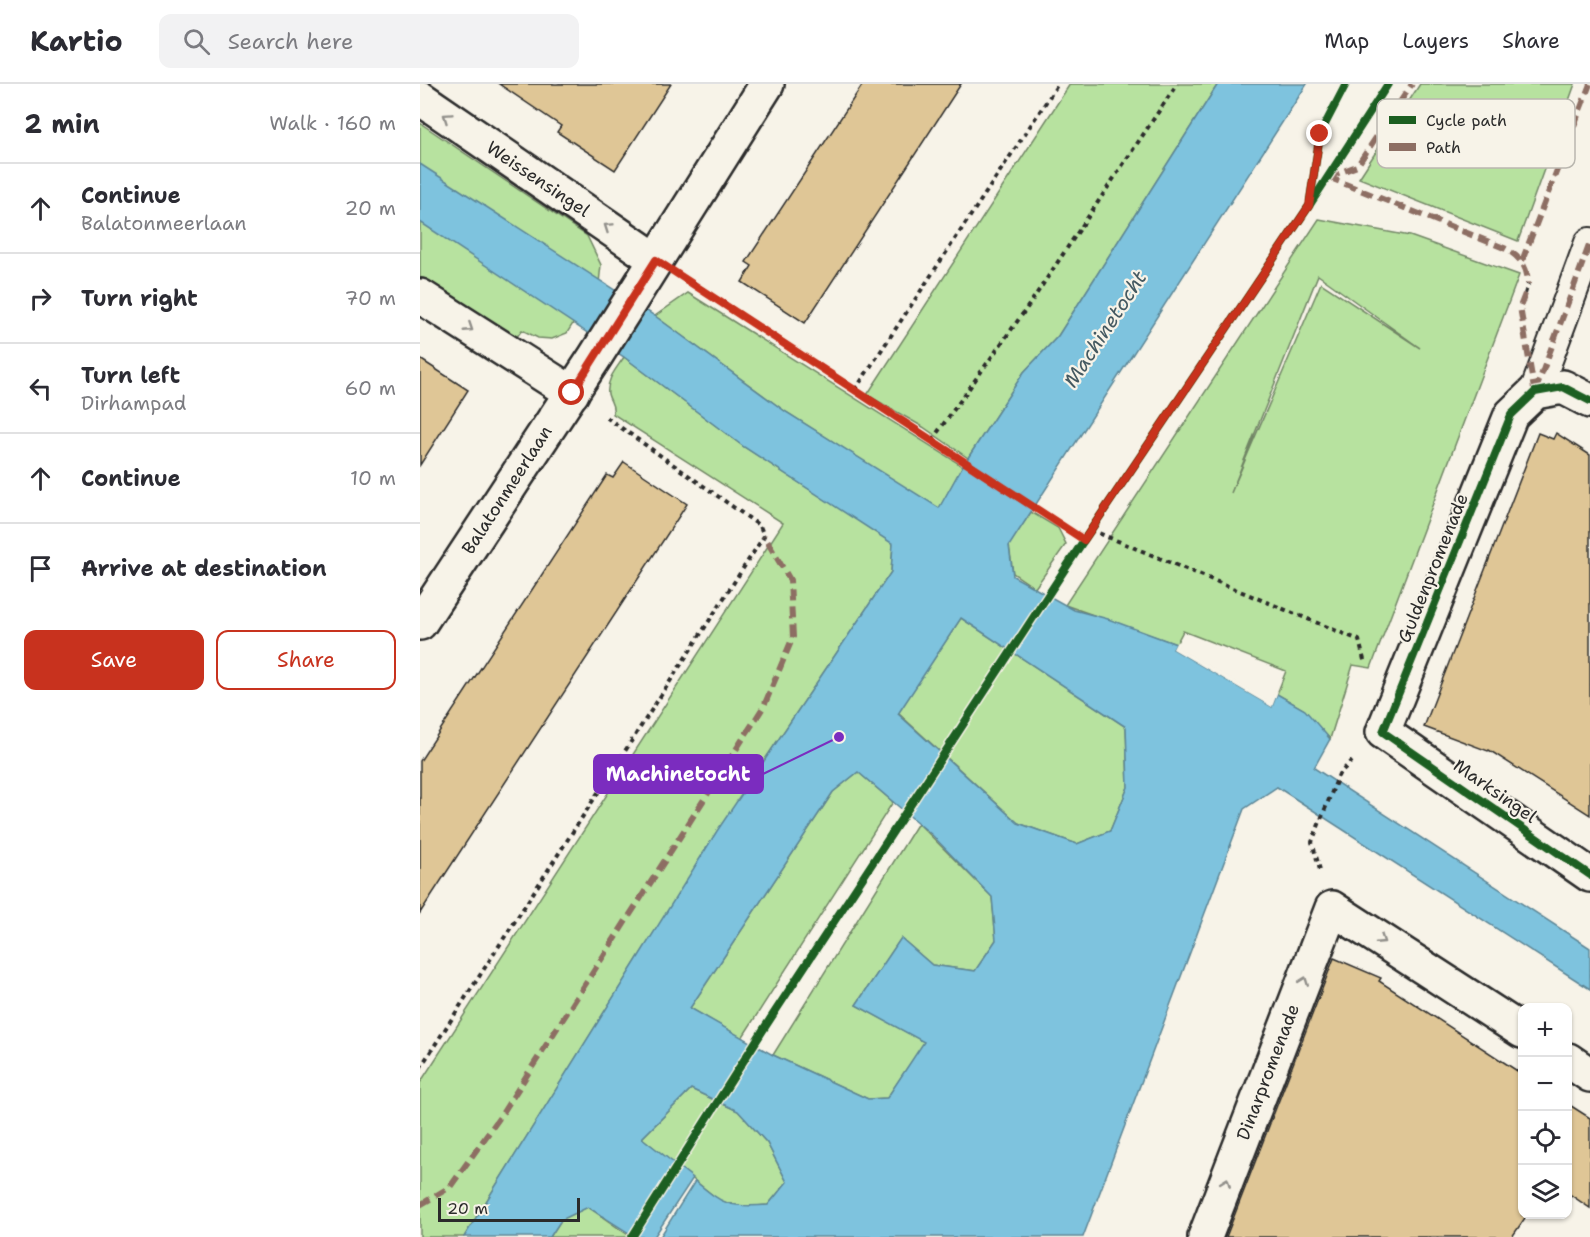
<!DOCTYPE html>
<html lang="en">
<head>
<meta charset="utf-8">
<style>
  body { margin:0; font-family:"Shantell Sans",sans-serif; background:#f2f2f3; color:#2b2b33 }
  .controls { position:absolute; right:18px; bottom:18px; display:grid; overflow:hidden; border-radius:12px; box-shadow:0 2px 4px #0004 }
  .controls button { width:54px; height:54px; display:grid; place-items:center; padding:0; border:0; border-bottom:2px solid #e1e1e2; background:#fff; color:#2b2b33; font:30px sans-serif }
  .scale { position:absolute; left:18px; bottom:15px; width:142px; box-sizing:border-box; padding-left:6px; border:3px solid #2b2b2b; border-top:0; font-size:16px; line-height:21px; white-space:nowrap; color:#2b2b2b; -webkit-text-stroke:4px #f7f3e8; paint-order:stroke }
  .stop { position:absolute; width:18px; height:18px; margin:-14px; border:4px solid #c8321e; border-radius:50%; background:#fff }
  .stop.end { background:#c8321e; border-color:#fff; box-shadow:0 2px 6px #0008 }
  .list { margin:0; padding:0; list-style:none }
  h2 { display:flex; justify-content:space-between; align-items:center; height:78px; margin:0; padding:0 24px; font-size:26px }
  h2 small { font-size:20px; font-weight:400; color:#7c7c81 }
  .list li { display:grid; grid-template-columns:39px 1fr auto; gap:18px; align-items:center; box-sizing:border-box; height:90px; padding:0 24px; border-top:2px solid #e1e1e2 }
  .list b { display:block; font-size:22px; white-space:nowrap }
  .list p { margin:0; font-size:20px; white-space:nowrap; color:#7c7c81 }
  .list em { font-size:20px; font-style:normal; color:#7c7c81 }
  .actions { display:flex; gap:12px; padding:18px 24px }
  .actions a { flex:1; padding:14px 0; border:2px solid #c8321e; border-radius:12px; text-align:center; font-size:21px; color:#c8321e }
  .actions .main { background:#c8321e; color:#fff }
  .icon { flex:none; width:33px; height:33px; fill:none; stroke:currentColor; stroke-width:2; stroke-linecap:round; stroke-linejoin:round }
  .map { position:relative; flex:none; width:1170px; height:1153px; overflow:hidden }
  header { display:flex; align-items:center; gap:36px; box-sizing:border-box; height:84px; padding:0 30px; background:#fff; border-bottom:2px solid #e1e1e2 }
  header strong { font-size:28px }
  nav { display:flex; gap:33px; margin-inline-start:auto; font-size:21px }
  .search { width:420px; height:54px; background:#f2f2f3; display:flex; align-items:center; gap:15px; box-sizing:border-box; padding:0 21px; border-radius:12px; color:#7c7c81; font-size:22px }
  main { display:flex }
  aside { flex:1; background:#fff }
  .map>svg:first-child { display:block }
  .green { fill:#b7e29f; stroke:#718665; stroke-width:1.5; fill-rule:evenodd }
  .water { fill:#7ec3de; stroke:#5d8696; stroke-width:1.5; fill-rule:evenodd }
  .pier { fill:#f7f3e8 }
  .building { fill:#dfc696; stroke:#2b2b2b; stroke-width:1.5 }
  .lines { fill:none; stroke-linecap:round; stroke-linejoin:round }
  .pedestrian-casing { stroke:#2b2b2b; stroke-width:34 }
  .minor-casing { stroke:#2b2b2b; stroke-width:38 }
  .path { stroke:#2b2b2b; stroke-width:4; stroke-dasharray:4.5 4.5; stroke-linecap:butt }
  .pedestrian { stroke:#f7f3e8; stroke-width:30 }
  .minor { stroke:#f7f3e8; stroke-width:33 }
  .quiet { stroke:#8d6e63; stroke-width:6; stroke-dasharray:12 6; stroke-linecap:butt }
  .cycleway-casing { stroke:#f7f3e8; stroke-width:11 }
  .cycleway { stroke:#1b5e20; stroke-width:8 }
  .oneway { stroke:#918f8a }
  .route { stroke:#c8321e; stroke-width:8 }
  .labels { text-anchor:middle; stroke-width:4.5; stroke-linejoin:round; paint-order:stroke }
  .street-label { font-size:18px; fill:#2b2b2b; stroke:#f7f3e8 }
  .water-label { font-size:20px; font-style:italic; fill:#445961; stroke:#f7f3e8 }
  .key { fill:#f7f3e8; stroke:#bab7af; stroke-width:1.5 }
  .key-label { font-size:16px; fill:#2b2b2b }
  .leader { fill:none; stroke:#7b2cbf; stroke-width:2 }
  .callout-dot { fill:#7b2cbf; stroke:#f7f3e8; stroke-width:2 }
  .callout { fill:#7b2cbf; stroke:#7b2cbf; stroke-width:2 }
  .callout-label { font-size:20px; text-anchor:middle; font-weight:bold; fill:#fff }
</style>
</head>
<body>
<header>
<strong>Kartio</strong>
<div class="search"><svg class="icon" aria-label="search" viewBox="0 0 24 24"><circle cx="10" cy="10" r="6"/><path d="M15 15l6 6"/></svg>Search here</div>
<nav><a>Map</a><a>Layers</a><a>Share</a></nav>
</header>
<main>
<aside>
<h2>2 min<small>Walk · 160 m</small></h2>
<ul class="list">
<li><svg class="icon" aria-label="ahead" viewBox="0 0 24 24"><path d="M12 20V5M6 11l6-6 6 6"/></svg><div><b>Continue</b><p>Balatonmeerlaan</p></div><em>20 m</em></li>
<li><svg class="icon" aria-label="right" viewBox="0 0 24 24"><path d="M7 20v-9h11M14 6l5 5-5 5"/></svg><div><b>Turn right</b></div><em>70 m</em></li>
<li><svg class="icon" aria-label="left" viewBox="0 0 24 24"><path d="M17 20v-9H6M10 6l-5 5 5 5"/></svg><div><b>Turn left</b><p>Dirhampad</p></div><em>60 m</em></li>
<li><svg class="icon" aria-label="ahead" viewBox="0 0 24 24"><path d="M12 20V5M6 11l6-6 6 6"/></svg><div><b>Continue</b></div><em>10 m</em></li>
<li><svg class="icon" aria-label="arrive" viewBox="0 0 24 24"><path d="M6 21V4h12l-3 4 3 4H6"/></svg><div><b>Arrive at destination</b></div></li>
</ul>
<div class="actions"><a class="main">Save</a><a>Share</a></div>
</aside>
<div class="map">
<svg width="1170" height="1153" viewBox="0 0 1170 1153">
  <rect width="100%" height="100%" fill="#f7f3e8"/>
  <filter id="ink" filterUnits="userSpaceOnUse"><feTurbulence type="fractalNoise" baseFrequency=".0167" numOctaves="2"/><feDisplacementMap in="SourceGraphic" scale="12" xChannelSelector="R" yChannelSelector="G"/><feConvolveMatrix kernelMatrix="1 2 1 2 8 2 1 2 1" color-interpolation-filters="sRGB"/></filter>
  <g filter="url(#ink)">
    <g class="green">
      <polygon points="650,0 798,0 638,252 604,288 548,374 503,343 447,311"/>
      <polygon points="1000,0 1155,0 1098,157 939,94"/>
      <polygon points="0,39 167,152 181,181 179,199 147,249 132,255 118,254 102,246 93,258 0,193"/>
      <path d="M899,135L990,152L1099,191L951,584L933,581L910,655L883,625L857,610L866,587L763,547L756,560L645,521ZM898,191L1000,264L901,199L811,409Z"/>
      <polygon points="268,209 538,379 542,383 519,425 366,328 235,232"/>
      <path d="M204,273L324,363L473,459L471,488L342,680L218,874L44,1153H0V999L363,439L193,330C195,321 190,318 188,310C186,295 197,284 204,273Z"/>
      <polygon points="611,428 638,444 646,460 615,504 593,489 589,461"/>
      <polygon points="541,534 706,643 708,703 690,747 657,760 598,739 478,629"/>
      <polygon points="438,688 473,718 322,954 270,924 413,708"/>
      <polygon points="498,739 572,813 576,856 555,887 512,881 481,854 436,921 505,958 467,1014 448,1015 353,971"/>
      <polygon points="271,1005 318,1027 347,1059 367,1098 348,1121 323,1123 300,1117 222,1054"/>
      <polygon points="168,1123 211,1153 130,1153 141,1136"/>
    </g>
    <path class="water" d="M798,0H887L589,462L593,492L654,526L688,535L756,560L753,565L852,623L857,610L885,626L910,655L894,684L1170,864V905L857,703L824,725L663,1153H240L275,1097C304,1121 309,1124 348,1121L367,1098L347,1059L318,1027L271,1005L222,1054L273,1094L234,1153H215L168,1123L141,1136L130,1153H44L297,747L471,488L473,460L324,363L204,273L0,138V80L235,232L366,328L519,424L542,383L604,288L638,252ZM541,534L706,643L708,703L690,747L657,760L598,739L478,630ZM438,688L512,751L572,813L576,856L555,887L512,881L481,854L436,921L504,958L467,1014L448,1015L353,971L270,924L413,708Z"/>
    <polygon class="pier" points="757,557 759,560 757,564 851,619 855,608 858,607 852,623 753,565"/>
    <g class="building">
      <polygon points="79,0 251,0 195,86 137,48 141,42"/>
      <polygon points="443,0 541,0 385,239 322,198 332,182 326,178"/>
      <polygon points="0,275 48,306 0,381"/>
      <polygon points="1118,349 1133,355 1136,349 1170,371 1170,731 1069,666 1068,667 1004,643"/>
      <polygon points="204,378 267,420 0,829 0,677 187,391 193,394"/>
      <polygon points="914,874 961,894 959,897 1102,990 1102,1131 1107,1131 1092,1153 806,1153"/>
      <polygon points="1148,1020 1170,1034 1170,1124 1148,1109"/>
    </g>
    <g class="lines">
      <g class="pedestrian-casing">
        <polyline id="pedestrian" points="1115,308 1170,159"/>
      </g>
      <g class="minor-casing">
        <g id="minor">
          <polyline points="0,14 236,176"/>
          <polyline points="0,212 152,309"/>
          <polyline points="1170,317 1143,303 1115,308 1091,331 963,648 1170,791"/>
          <polyline points="0,539 175,273 347,0"/>
          <polyline points="1148,976 1170,991"/>
          <polyline points="785,1153 912,824 1102,947"/>
        </g>
      </g>
      <g class="path">
        <polyline points="272,199 664,456"/>
        <polyline points="1105,210 1108,200"/>
        <polyline points="435,306 638,0"/>
        <polyline points="512,356 609,221 757,0"/>
        <polyline points="671,446 939,556 945,580"/>
        <polyline points="900,786 892,758 919,690 932,677"/>
        <polyline points="0,984 344,452 340,442 186,333"/>
      </g>
      <use href="#pedestrian" class="pedestrian"/>
      <use href="#minor" class="minor"/>
      <g class="quiet">
        <path d="M908,93L1084,164C1099,172 1108,182 1108,200"/>
        <polyline points="908,93 937,82 992,0"/>
        <polyline points="1102,177 1170,0"/>
        <polyline points="1105,210 1100,223 1114,305"/>
        <polyline points="1115,308 1170,159"/>
        <polyline points="0,1121 30,1103 80,1033 344,622 373,553 370,496 344,452"/>
      </g>
      <g class="cycleway-casing">
        <g id="cycleway">
          <polyline points="890,116 900,50 926,0"/>
          <polyline points="1170,317 1143,303 1115,308 1091,331 963,648 1170,791"/>
          <polyline points="212,1153 345,943 664,456 889,122 968,0"/>
        </g>
      </g>
      <use href="#cycleway" class="cycleway"/>
    </g>
    <defs><path id="oneway-chevron" d="M-2-3.5L2.5 0L-2 3.5" fill="none" stroke-width="1.6" stroke-linecap="round" stroke-linejoin="round" transform="scale(1.5)"/></defs>
    <g class="oneway">
      <use href="#oneway-chevron" transform="translate(27 33) rotate(-146)"/>
      <use href="#oneway-chevron" transform="translate(188 143) rotate(-146)"/>
      <use href="#oneway-chevron" transform="translate(49 244) rotate(33)"/>
      <use href="#oneway-chevron" transform="translate(961 856) rotate(33)"/>
      <use href="#oneway-chevron" transform="translate(884 897) rotate(-69)"/>
      <use href="#oneway-chevron" transform="translate(806 1098) rotate(-69)"/>
    </g>
  </g>
  <g class="lines" filter="url(#ink)">
    <polyline class="route" points="152,309 236,176 664,456 889,122 900,50"/>
  </g>
  <g class="labels">
    <g class="street-label">
      <text transform="translate(118 95) rotate(34)" y="6">Weissensingel</text>
      <text transform="translate(87 406) rotate(-57)" y="6">Balatonmeerlaan</text>
      <text transform="translate(1013 484) rotate(-68)" y="6">Guldenpromenade</text>
      <text transform="translate(1075 707) rotate(35)" y="6">Marksingel</text>
      <text transform="translate(848 988) rotate(-69)" y="6">Dinarpromenade</text>
    </g>
    <g class="water-label">
      <text transform="translate(685 245) rotate(-57)" y="7">Machinetocht</text>
    </g>
  </g>
  <rect x="957" y="15" width="198" height="69" rx="9" class="key"/>
  <rect x="969" y="32" width="27" height="8" fill="#1b5e20"/>
  <rect x="969" y="59" width="27" height="8" fill="#8d6e63"/>
  <g class="key-label">
    <text x="1006" y="42">Cycle path</text>
    <text x="1006" y="69">Path</text>
  </g>
  <path class="leader" d="M419 653L343 690"/>
  <circle class="callout-dot" cx="419" cy="653" r="6"/>
  <rect class="callout" x="174" y="671" width="169" height="38" rx="6"/>
  <g class="callout-label">
    <text x="258" y="697">Machinetocht</text>
  </g>
</svg>
<div class="controls">
<button>+</button>
<button>−</button>
<button><svg class="icon" aria-label="locate" viewBox="0 0 24 24"><circle cx="12" cy="12" r="6"/><path d="M12 2v4M12 18v4M2 12h4M18 12h4"/></svg></button>
<button><svg class="icon" aria-label="layers" viewBox="0 0 24 24"><path d="M12 4l9 5-9 5-9-5zM3 14l9 5 9-5"/></svg></button>
</div>
<div class="scale">20 m</div>
<div class="stop" style="left:152px;top:309px"></div>
<div class="stop end" style="left:900px;top:50px"></div>
</div>
</main>
</body>
</html>
